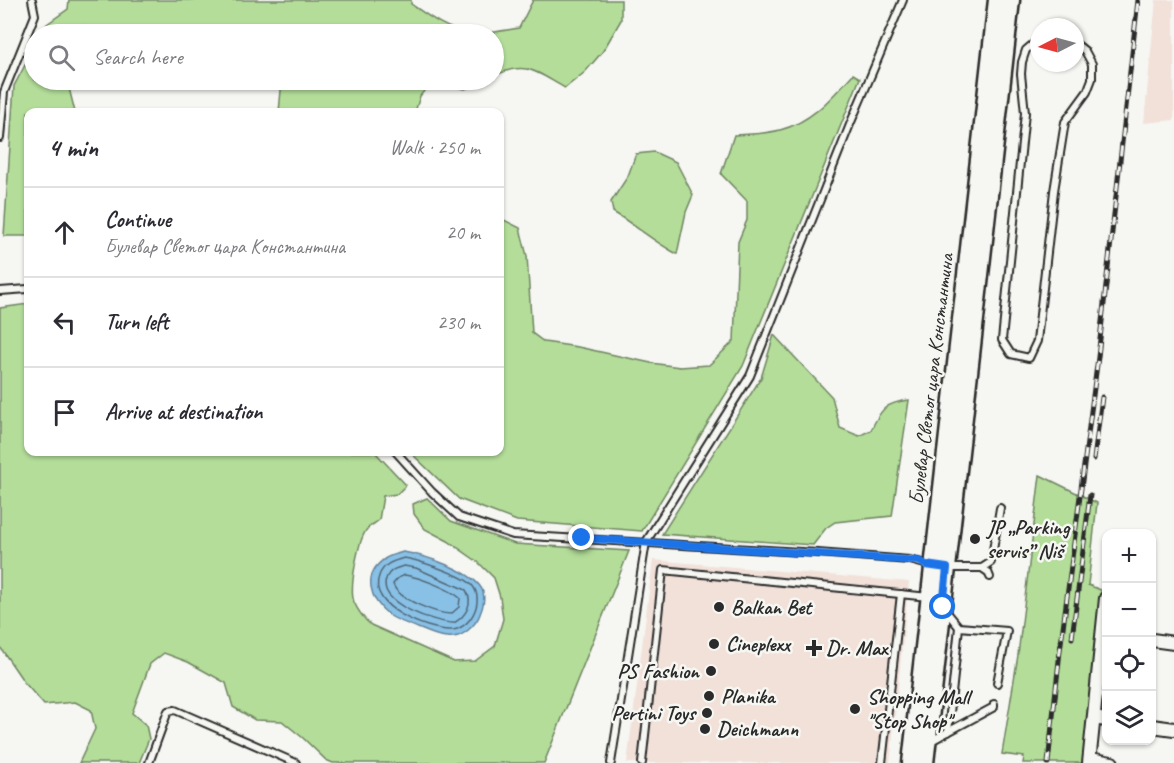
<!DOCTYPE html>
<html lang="en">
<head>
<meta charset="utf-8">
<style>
  body { margin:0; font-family:Caveat,sans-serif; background:#f2f2f3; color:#2b2b33 }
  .controls { position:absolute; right:18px; bottom:18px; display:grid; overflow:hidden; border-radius:12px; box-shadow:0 2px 4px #0004 }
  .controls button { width:54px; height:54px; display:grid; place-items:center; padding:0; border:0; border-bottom:2px solid #e1e1e2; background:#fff; color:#2b2b33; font:30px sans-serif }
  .compass { position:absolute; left:1030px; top:18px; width:54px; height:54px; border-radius:50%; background:#fff; box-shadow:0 2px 4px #0004; rotate:264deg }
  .stop { position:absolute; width:18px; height:18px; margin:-14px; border:4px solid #1a73e8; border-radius:50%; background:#fff }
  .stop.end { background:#1a73e8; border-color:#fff; box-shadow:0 2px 6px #0008 }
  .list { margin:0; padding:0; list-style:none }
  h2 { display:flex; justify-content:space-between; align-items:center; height:78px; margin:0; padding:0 24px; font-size:26px }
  h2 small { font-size:20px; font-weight:400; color:#7c7c81 }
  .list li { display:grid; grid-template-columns:39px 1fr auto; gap:18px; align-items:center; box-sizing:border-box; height:90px; padding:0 24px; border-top:2px solid #e1e1e2 }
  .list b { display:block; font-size:22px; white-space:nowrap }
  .list p { margin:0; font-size:20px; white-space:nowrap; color:#7c7c81 }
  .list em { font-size:20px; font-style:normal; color:#7c7c81 }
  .icon { flex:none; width:33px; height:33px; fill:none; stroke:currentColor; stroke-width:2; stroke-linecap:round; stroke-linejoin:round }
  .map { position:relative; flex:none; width:1174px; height:763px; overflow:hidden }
  .search { position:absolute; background:#fff; box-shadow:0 2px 4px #0004; left:24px; top:24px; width:480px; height:66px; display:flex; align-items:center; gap:15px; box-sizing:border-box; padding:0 21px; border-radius:33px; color:#7c7c81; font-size:22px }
  .panel { position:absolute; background:#fff; box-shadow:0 2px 4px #0004; left:24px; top:108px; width:480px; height:348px; border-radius:12px }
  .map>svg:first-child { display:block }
  .built { fill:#f2e1d9 }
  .green { fill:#b3dd99; stroke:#6f8462; stroke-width:1.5 }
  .water { fill:#88c0e6; stroke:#63849b; stroke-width:1.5 }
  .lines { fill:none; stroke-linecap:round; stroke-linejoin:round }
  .shore { stroke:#506776; stroke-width:1.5 }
  .lane-casing { stroke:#2b2b2b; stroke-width:10 }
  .street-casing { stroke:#2b2b2b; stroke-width:16 }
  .secondary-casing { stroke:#2b2b2b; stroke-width:21 }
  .lane { stroke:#f6f6f2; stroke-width:6 }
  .street { stroke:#f6f6f2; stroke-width:12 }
  .secondary { stroke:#f6f6f2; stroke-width:16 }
  .rail-casing { stroke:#2b2b2b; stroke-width:5 }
  .rail { stroke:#f6f6f2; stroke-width:3; stroke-dasharray:9; stroke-linecap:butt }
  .route { stroke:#1a73e8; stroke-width:8 }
  .poi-dot { fill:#2b2b2b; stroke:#f6f6f2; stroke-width:2 }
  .labels { text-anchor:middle; stroke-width:5; stroke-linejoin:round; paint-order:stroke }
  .street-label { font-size:21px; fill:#2b2b2b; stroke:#f6f6f2 }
  .poi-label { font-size:21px; font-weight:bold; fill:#2b2b2b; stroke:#f6f6f2; text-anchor:start }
</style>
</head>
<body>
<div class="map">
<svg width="1174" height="763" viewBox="0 0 1174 763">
  <rect width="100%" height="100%" fill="#f6f6f2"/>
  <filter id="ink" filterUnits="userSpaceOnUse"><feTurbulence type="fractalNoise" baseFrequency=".0167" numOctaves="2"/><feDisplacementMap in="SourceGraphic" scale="12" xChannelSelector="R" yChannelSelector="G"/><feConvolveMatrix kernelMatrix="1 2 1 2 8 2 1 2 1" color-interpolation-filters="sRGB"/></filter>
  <g filter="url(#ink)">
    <g class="built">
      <polygon points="1156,0 1174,0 1174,120 1144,123"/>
      <polygon points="653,560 909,582 890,763 627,763"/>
    </g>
    <g class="green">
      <path d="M69,0H411V4C427,15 447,30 466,32C483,35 502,31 519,28L533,0H621V20L603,51L585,72L565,88C536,72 527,60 494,76V34H154L108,32L81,25L65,34H42L47,24L68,9Z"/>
      <polygon points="34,48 34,80 67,80 75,112 28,112 28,236 4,236 14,86"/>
      <path d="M853,74L860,78L743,366L642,531L517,521L459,499L410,452H500V218L520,228L527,256L532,333L544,342L578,347L651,363L680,367L709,365L734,341L738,242L747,220V201L721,174L734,135C749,134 766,134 780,130C812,122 832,97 853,74Z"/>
      <polygon points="282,80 486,80 465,89 432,81 420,96 415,112 279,112"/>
      <path d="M654,152L676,162L693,195L686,212L677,254C654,242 635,225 613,212L611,202L628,176L636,154Z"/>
      <path d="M28,304V452H375L406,485L397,494L383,496L379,520C376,523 371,525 368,528C358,538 349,589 354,602C358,611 364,619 371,625L454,662L475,661L495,646L503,619L500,597L494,578L478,562L448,541L425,529L414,514L413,504L427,498L451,521L515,544L629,551L544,763H333L326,760L303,738L282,721L255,720L233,707L226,683L188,662L164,653L150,664L132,713L146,725L149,739L139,763H79L95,729L91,710L75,702L44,705L24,682L0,647V308Z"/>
      <path d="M774,335L832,397L840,428L859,436L871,430C881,409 885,403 909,400L892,516L835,522L826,528L813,545L662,534L761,378Z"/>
      <polygon points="1040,475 1097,503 1088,585 1106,592 1087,763 1023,763 1024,757 1002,754 1018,655"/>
    </g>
    <path class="water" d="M403,552C423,555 476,571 483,592C485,599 483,607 480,614C477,623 467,633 458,636C445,640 430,633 418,628C409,624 397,621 389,615C370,600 361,574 386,558C390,555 398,554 403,552Z"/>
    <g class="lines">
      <g class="shore">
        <path d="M404,558C418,560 463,575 472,585C486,601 469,631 450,630C427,630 367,607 379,576C383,564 393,561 404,558Z"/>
        <path d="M404,566L416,568L466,590C474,603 466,616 454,623C436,623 377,604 386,579C389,570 396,568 404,566Z"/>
        <path d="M405,575C419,577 450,589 460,598L459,607L451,614C437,614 397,599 393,584L398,578Z"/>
      </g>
      <g class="lane-casing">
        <g id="lane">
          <polyline points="1039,39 1026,50 1022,62 1021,74 1025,113 1002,340 1011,354 1029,358 1037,341 1054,191 1065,122 1087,92 1092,79 1092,64 1085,51 1075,43"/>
          <polyline points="0,138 4,92 35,15 32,0"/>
          <polyline points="0,291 28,289"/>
          <polyline points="396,452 432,492 459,517 513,535 818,553 910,560 932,566"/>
          <polyline points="948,568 982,568 991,562 1000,508"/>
          <polyline points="982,568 988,572 990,577"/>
          <polyline points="945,610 959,627 1007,631 997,683"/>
          <polyline points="948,732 959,627"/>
          <polyline points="931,741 994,707 994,704"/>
          <polyline points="149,763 168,711 175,710 296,763"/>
          <polyline points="611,763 646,542 750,376 851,122 903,0"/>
          <polyline points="642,763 663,570 929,597"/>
          <polyline points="882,763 901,594"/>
        </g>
      </g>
      <g class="street-casing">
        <g id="street">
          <polyline points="1152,640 1174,643"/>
          <polyline points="1094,718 1106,720"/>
          <polyline points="1152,726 1174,729"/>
          <polyline points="1090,759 1112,763"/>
          <polyline points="1089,763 1106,598"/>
        </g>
      </g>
      <g class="secondary-casing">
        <g id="secondary">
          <polyline points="911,763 997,0"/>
          <polyline points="925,763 1011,0"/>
        </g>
      </g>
      <use href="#lane" class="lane"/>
      <use href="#street" class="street"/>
      <use href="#secondary" class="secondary"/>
      <g class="rail-casing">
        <g id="rail">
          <polyline points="1094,459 1102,397"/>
          <polyline points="1072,638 1090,495"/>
          <polyline points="1048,763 1060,651 1098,357 1138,0"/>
        </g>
      </g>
      <use href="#rail" class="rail"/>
    </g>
  </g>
  <g class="lines" filter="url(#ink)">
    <polyline class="route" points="582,538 919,561 926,565 947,568 943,607"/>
  </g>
  <g class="poi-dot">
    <circle cx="975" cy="539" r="6"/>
    <circle cx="719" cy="607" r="6"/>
    <circle cx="714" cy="644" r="6"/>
    <path d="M811 639h6v6h6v6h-6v6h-6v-6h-6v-6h6z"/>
    <circle cx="711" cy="671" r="6"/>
    <circle cx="709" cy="696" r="6"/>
    <circle cx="855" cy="709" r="6"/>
    <circle cx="707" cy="713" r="6"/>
    <circle cx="705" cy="729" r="6"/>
  </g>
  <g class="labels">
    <g class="street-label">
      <text transform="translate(931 379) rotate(-83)" y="7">Булевар Светог цара Константина</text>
    </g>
    <g class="poi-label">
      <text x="987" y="534">JP „Parking<tspan x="987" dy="24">servis” Niš</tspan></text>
      <text x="731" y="614">Balkan Bet</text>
      <text x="726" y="651">Cineplexx</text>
      <text x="826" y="655">Dr. Max</text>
      <text x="699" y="678" text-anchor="end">PS Fashion</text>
      <text x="721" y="703">Planika</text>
      <text x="867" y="704">Shopping Mall<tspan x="867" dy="24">"Stop Shop"</tspan></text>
      <text x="695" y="720" text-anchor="end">Pertini Toys</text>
      <text x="717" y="736">Deichmann</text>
    </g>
  </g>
</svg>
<div class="controls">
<button>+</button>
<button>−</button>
<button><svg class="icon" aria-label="locate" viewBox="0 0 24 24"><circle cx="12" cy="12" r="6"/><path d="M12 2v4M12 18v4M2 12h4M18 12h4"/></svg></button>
<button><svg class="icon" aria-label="layers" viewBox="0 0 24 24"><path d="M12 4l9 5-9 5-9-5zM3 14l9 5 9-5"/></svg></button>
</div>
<svg class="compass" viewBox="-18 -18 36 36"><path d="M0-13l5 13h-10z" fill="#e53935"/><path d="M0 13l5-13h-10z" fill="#7c7c81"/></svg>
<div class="stop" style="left:943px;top:607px"></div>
<div class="stop end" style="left:582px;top:538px"></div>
<div class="search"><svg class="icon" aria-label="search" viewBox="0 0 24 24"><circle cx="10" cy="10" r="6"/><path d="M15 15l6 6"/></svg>Search here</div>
<section class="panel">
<h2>4 min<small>Walk · 250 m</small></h2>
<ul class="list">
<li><svg class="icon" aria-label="ahead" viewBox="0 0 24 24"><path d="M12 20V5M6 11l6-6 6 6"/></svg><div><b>Continue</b><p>Булевар Светог цара Константина</p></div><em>20 m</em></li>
<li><svg class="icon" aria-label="left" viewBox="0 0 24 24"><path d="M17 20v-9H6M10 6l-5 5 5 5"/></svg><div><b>Turn left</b></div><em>230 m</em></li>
<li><svg class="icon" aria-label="arrive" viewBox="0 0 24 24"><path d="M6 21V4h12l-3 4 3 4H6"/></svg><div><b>Arrive at destination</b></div></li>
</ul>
</section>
</div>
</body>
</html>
